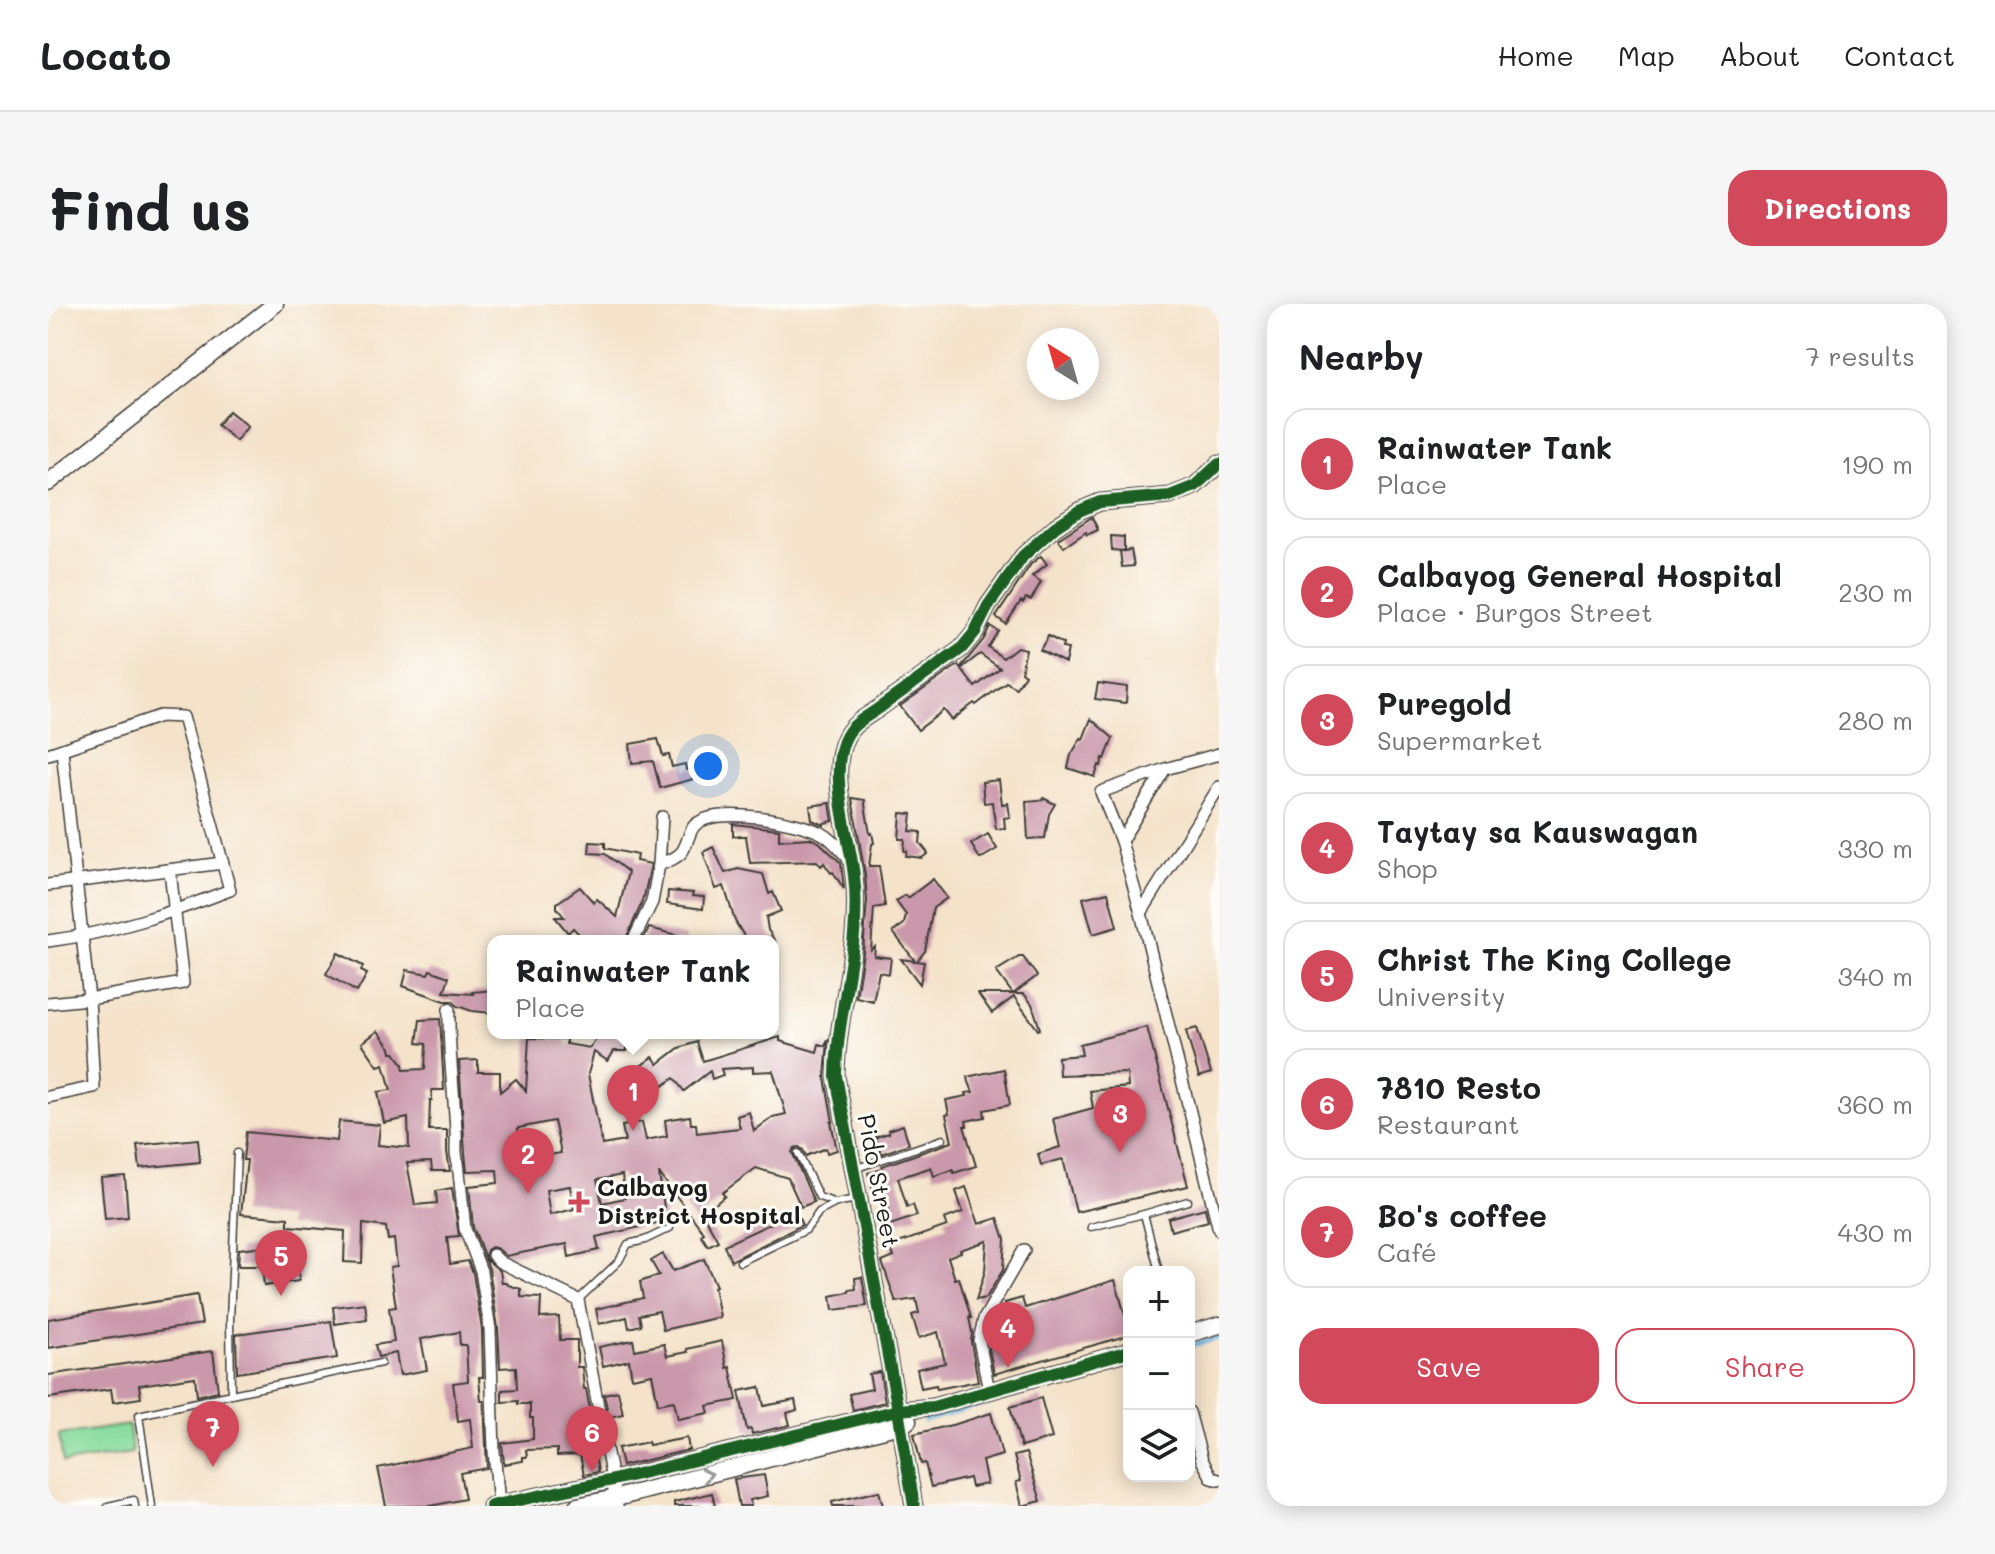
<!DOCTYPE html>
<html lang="en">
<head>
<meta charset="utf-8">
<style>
  body { margin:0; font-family:Mali,sans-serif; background:#f6f6f6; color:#202124 }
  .controls { position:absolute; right:24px; bottom:24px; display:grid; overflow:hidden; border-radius:16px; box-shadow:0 4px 20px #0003 }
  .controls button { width:72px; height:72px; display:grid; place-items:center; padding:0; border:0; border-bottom:2px solid #e0e0e0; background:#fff; color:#202124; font:40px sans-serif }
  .compass { position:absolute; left:979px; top:24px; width:72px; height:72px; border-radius:50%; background:#fff; box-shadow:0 4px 20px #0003; rotate:323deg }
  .you { position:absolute; left:660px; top:462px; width:28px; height:28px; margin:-20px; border:6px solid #fff; border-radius:50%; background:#1a73e8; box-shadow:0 0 0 12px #1a73e833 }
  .badge { display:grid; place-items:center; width:52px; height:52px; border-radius:50%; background:#d1495b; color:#fff; font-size:26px; font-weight:700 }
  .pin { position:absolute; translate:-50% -66px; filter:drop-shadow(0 2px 4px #0008) }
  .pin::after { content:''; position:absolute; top:42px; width:28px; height:24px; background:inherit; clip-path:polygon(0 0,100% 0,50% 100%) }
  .popup { position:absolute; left:439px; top:631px; width:292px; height:104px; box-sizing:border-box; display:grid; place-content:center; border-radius:16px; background:#fff; filter:drop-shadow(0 2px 6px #0005); font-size:26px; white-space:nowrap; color:#757577 }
  .popup b { font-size:30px; color:#202124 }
  .popup::after { content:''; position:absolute; left:50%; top:100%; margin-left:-16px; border:16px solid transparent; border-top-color:#fff }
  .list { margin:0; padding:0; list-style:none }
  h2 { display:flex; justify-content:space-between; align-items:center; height:104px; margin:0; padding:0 32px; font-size:34px }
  h2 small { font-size:26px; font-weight:400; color:#757577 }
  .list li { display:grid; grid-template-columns:52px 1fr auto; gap:24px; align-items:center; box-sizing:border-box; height:112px; margin:0 16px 16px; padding:0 16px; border:2px solid #e0e0e0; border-radius:24px }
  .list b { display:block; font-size:30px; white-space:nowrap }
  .list p { margin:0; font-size:26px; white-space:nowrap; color:#757577 }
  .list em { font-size:26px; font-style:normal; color:#757577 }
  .actions { display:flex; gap:16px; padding:24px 32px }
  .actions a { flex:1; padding:18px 0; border:2px solid #d1495b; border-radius:24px; text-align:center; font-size:28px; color:#d1495b }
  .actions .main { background:#d1495b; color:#fff }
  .icon { flex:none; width:44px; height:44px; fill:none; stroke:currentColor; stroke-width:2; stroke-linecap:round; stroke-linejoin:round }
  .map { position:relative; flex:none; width:1171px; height:1202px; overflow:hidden; border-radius:24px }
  header { display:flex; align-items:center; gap:48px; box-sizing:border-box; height:112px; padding:0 40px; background:#fff; border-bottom:2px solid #e0e0e0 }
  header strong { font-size:38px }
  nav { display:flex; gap:44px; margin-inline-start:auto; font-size:28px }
  .intro { display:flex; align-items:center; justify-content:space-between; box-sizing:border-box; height:192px; padding:0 48px }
  h1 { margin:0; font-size:56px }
  .button { padding:20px 36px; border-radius:24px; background:#d1495b; color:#fff; font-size:28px; font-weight:700 }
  main { display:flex; gap:48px; padding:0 48px }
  aside { flex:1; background:#fff; border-radius:24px; box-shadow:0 4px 20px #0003 }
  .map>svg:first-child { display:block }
  .green { fill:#88dc9e; stroke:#527c5d; stroke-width:2 }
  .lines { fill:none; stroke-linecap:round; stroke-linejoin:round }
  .stream { stroke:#67b3e0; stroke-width:4 }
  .building { fill:#ca98ab; fill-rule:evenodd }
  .lane-casing { stroke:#3c3a36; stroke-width:9 }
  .street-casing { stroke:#3c3a36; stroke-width:14 }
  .secondary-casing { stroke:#3c3a36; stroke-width:19 }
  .lane { stroke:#fff; stroke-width:6 }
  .street { stroke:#fff; stroke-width:11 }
  .secondary { stroke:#fff; stroke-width:16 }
  .cycleway-casing { stroke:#fdfcf7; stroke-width:17 }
  .cycleway { stroke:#1b5e20; stroke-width:12 }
  .oneway { stroke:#999 }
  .poi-dot { fill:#d1495b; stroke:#fdfcf7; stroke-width:3 }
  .labels { text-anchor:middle; stroke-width:6; stroke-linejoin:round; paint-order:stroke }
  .street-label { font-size:24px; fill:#1c1c1c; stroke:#fdfcf7 }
  .poi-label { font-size:24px; font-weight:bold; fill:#1c1c1c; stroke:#fdfcf7; text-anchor:start }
</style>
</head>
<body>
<header>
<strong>Locato</strong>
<nav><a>Home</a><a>Map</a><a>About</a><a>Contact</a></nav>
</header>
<div class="intro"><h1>Find us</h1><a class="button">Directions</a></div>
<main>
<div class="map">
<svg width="1171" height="1202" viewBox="0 0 1171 1202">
  <rect width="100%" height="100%" fill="#fdfcf7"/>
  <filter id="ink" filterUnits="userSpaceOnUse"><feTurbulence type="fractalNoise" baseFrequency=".0125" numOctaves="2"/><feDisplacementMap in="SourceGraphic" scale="16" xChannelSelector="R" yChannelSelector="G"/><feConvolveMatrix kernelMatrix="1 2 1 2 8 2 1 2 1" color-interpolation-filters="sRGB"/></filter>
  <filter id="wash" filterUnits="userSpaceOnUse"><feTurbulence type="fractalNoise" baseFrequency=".006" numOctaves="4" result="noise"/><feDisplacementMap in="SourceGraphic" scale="32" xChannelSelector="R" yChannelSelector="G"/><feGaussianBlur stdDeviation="1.8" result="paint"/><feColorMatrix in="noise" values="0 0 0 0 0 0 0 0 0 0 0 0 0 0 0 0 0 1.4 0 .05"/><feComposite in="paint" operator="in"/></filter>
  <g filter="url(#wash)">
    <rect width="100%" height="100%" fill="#f4e2c9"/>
    <polygon class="green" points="81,1121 84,1149 15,1159 11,1131"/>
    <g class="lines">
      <g class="stream">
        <polyline points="1141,1042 1171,1034"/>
        <polyline points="876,1117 1081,1059"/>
      </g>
    </g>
    <g id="blocks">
      <g class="building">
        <polygon points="181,107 200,122 188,137 169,121"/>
        <polygon points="1044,213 1050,226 1039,231 1038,228 1016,243 1010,235"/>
        <polygon points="1063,232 1076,233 1076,247 1083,246 1086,262 1074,263 1072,247 1075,247 1064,246"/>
        <polygon points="993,252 999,260 984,272 993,278 983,296 978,294 975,299 973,297 958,320 948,313 983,260"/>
        <polygon points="942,322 950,327 940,343 955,354 969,343 978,345 973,368 977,371 968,384 958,378 928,401 926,399 904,416 896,406 870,426 852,402 910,361 927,383 952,364 932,350 914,364 913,363 936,335"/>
        <polygon points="1000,332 1015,340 1014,344 1020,345 1017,359 992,346"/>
        <polygon points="1050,379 1079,383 1078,399 1047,395"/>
        <polygon points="1043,415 1065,434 1057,455 1055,454 1053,462 1051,461 1047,473 1020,464 1023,451 1033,434 1035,435"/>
        <polygon points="610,435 615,452 621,451 624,463 637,460 638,466 646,463 649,474 612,484 605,457 584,459 582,440"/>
        <polygon points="951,476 954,500 960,499 962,513 956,514 957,524 948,525 944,498 936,499 934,478"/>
        <polygon points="804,494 817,496 817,501 822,530 824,529 826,539 824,540 821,562 831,562 837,602 826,604 823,646 827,643 826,652 843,654 841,670 831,668 825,697 808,693 815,648 819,596 817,571"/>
        <polygon points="995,494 1007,500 1001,510 997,534 980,535 978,497 994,496"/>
        <polygon points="782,499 785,517 776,519 776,521 764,516 762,502"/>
        <polygon points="853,509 864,510 862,527 873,528 872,539 880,549 874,554 858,552 859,547 856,547 857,535 851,535"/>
        <polygon points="685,520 731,525 731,536 762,534 771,538 793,559 796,585 785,568 783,569 776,559 773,562 769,557 702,559 698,532 685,532"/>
        <polygon points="940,530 949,545 932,555 923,540"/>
        <polygon points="542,538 557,539 557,544 589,551 588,557 603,560 596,593 595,593 593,601 577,637 538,637 525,624 520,629 507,613 516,613 509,604 509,599 532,583 546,599 549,595 569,613 580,568 557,550 541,549"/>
        <polygon points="665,543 677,569 690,565 715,570 721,590 725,588 733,607 718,613 720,626 727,637 699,637 687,617 676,582 668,585 655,548"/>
        <polygon points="885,575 899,594 885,604 877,647 869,657 876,658 872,680 853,655 867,657 845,628 856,620 858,611 848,597 858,591 860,594"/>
        <polygon points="620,587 645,589 644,592 656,593 655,605 619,600"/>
        <polygon points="1060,588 1069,623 1045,630 1035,594"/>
        <polygon points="601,624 637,633 637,637 594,637"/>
        <polygon points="290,649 315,662 313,667 319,670 309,688 278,670"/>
        <polygon points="971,653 975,653 989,672 965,690 976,690 984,700 992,725 990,726 966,693 944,709 930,690 965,690 948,667"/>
        <polygon points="359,666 380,670 382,666 401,673 396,688 425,690 424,688 445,686 444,709 424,707 409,702 405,697 397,697 355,682"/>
        <polygon points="392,715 396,786 384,786 384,796 382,796 381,826 399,826 399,848 402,867 384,867 383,858 359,859 367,901 389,899 388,887 404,884 411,932 399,933 402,960 420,957 425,969 434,1026 435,1073 431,1073 433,1097 436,1097 439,1164 412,1169 417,1195 382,1202 338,1202 330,1164 425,1144 422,1115 410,1117 405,1079 420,1077 418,1041 412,1041 411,1028 373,1035 379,1066 352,1071 348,1049 330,1053 327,1041 346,1038 341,1004 348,1003 342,963 349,962 346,935 340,936 338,923 315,920 314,959 296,958 297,927 240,922 240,914 193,910 199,856 195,856 198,828 289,837 291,817 332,821 330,841 361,844 360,814 336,819 330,788 343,786 336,760 330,762 314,739 330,727 343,744 344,749 347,749 355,760 356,766 377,765 378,740 369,739 372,716"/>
        <polygon points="1099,723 1140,882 1028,908 1015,855 993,861 990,850 1012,843 1005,815 1045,804 1042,787 1080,783 1079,769 1011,771 1010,753 1034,751 1032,740"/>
        <polygon points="1149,724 1163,769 1151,773 1138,727"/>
        <path d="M553,729H569L566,733H579V747H566L560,757L546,748L540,770L554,841L577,837L574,822L594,818L598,836L619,832L617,816L642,812L643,820H648L649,829L692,824L689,812L701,808L706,827L725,813L738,810L725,767L705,768V763L673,765L675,771L664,775L662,767L636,787L626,774L612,784L594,761L605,753L610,760L631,744L649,738L655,757L732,733V737L769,748L771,740L777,742L780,735L777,774L785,818H783L789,846L779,849L778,844L758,852L755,846L751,843L747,844L744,848L766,898L753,903L740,874L708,864L674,889L677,892L655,910L670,937L660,942L653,931L656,929L611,869L618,917L548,933L551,946L521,953L519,940L458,952L450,945L444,943L439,946L437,954L425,923L421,882L450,879L449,866L419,867L417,850L411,757L430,756V768H452V788L468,775L478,787L481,734L518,735V740L542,744ZM506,817L513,849L491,853L490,849L470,853V824ZM574,871L577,894L554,899L549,876ZM522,882L526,905L502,911L498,886Z"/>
        <polygon points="956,765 962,801 936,806 937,813 918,817 919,822 916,822 928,862 906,869 905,866 886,872 883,863 881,864 850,874 859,903 865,901 869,912 836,923 833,912 842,909 834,882 825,885 820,869 835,865 834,862 904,838 898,811 901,810 898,796 919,792 918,789 925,788 919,773"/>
        <polygon points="855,821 861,840 833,850 828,833 841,829 840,826"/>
        <polygon points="150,835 152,858 92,864 89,841"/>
        <polygon points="77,872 80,913 57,915 53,874"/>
        <polygon points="918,883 931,920 950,914 957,935 955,966 938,994 928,996 937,967 939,937 912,946 913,948 900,953 907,975 911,974 923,1014 921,1014 924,1028 923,1038 930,1077 889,1085 888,1081 873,1084 869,1065 897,1059 890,1028 871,1034 864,1011 871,1009 868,995 848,998 834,958 846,953 842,942 899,922 896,915 915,908 908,887"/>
        <polygon points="1157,904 1160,917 1123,927 1120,914"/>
        <polygon points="748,908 754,921 683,957 676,941"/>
        <polygon points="218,942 220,957 249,953 251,977 216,982 214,962 190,962 191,945"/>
        <polygon points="615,950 625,967 656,955 668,982 666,983 672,1013 615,1026 611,1007 591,1011 593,1021 581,1024 579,1013 551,1020 548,1005 595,994 592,978 611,971 603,957"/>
        <polygon points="437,954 452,967 454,979 459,979 460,981 473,985 473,993 493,994 492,1014 511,1013 512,1036 529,1036 529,1063 534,1063 536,1085 538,1085 549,1143 546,1144 550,1168 536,1171 532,1151 509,1152 509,1145 478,1146 479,1153 475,1153 475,1157 456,1160 454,1139 485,1135 485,1114 482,1114 482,1100 470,1100 470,1097 454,1098 454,1086 469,1085 468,1063 452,1064 450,1024 441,965"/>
        <polygon points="814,973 819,1002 785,1006 783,992 801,988 801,986 808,985 807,974"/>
        <polygon points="1067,976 1081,1025 1081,1031 946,1070 941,1045 952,1015 961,1012 957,999 974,994 977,1004"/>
        <polygon points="149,991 154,1020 0,1044 0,1015"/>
        <polygon points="317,999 319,1015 287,1020 285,1003"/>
        <polygon points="283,1017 289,1054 189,1069 188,1030"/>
        <polygon points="585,1036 587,1046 616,1040 619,1052 640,1048 639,1045 674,1037 679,1064 682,1063 689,1096 659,1102 661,1109 630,1115 626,1097 610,1100 604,1070 584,1074 581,1056 555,1062 551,1043"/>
        <polygon points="165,1047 170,1087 149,1092 147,1073 91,1081 93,1094 65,1098 63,1085 0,1094 0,1071"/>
        <polygon points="832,1068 837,1098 805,1106 801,1090 824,1085 821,1070"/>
        <polygon points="712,1083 716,1102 747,1096 749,1106 739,1109 742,1121 704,1130 703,1125 699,1126 691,1087"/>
        <polygon points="570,1087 575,1110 561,1113 556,1090"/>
        <polygon points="993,1094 1004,1134 973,1143 962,1103"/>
        <polygon points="943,1109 954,1151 934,1157 939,1180 923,1183 921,1174 883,1183 877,1159 873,1160 866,1130 908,1120"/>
        <polygon points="639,1134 641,1146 574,1162 570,1144 600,1138 601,1141"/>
        <polygon points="978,1149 993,1197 974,1202 968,1178 973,1177 966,1152"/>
        <polygon points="716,1171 720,1192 702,1196 703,1202 691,1202 686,1175"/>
        <polygon points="831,1187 835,1202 785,1202 784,1198"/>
        <polygon points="664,1189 667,1202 626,1202 626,1198"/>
      </g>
    </g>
  </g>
  <g filter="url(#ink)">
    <use href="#blocks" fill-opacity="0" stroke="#3c3a36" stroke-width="2"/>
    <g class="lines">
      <g class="lane-casing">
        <g id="lane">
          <polyline points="750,849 771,893 788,899"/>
          <polyline points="806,865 895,835"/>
          <polyline points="1096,910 1140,897"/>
          <polyline points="1043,923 1096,910 1111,968"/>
          <polyline points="692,958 758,926 771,908 788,899 808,895"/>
          <polyline points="530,996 571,957 580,940 597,936 622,924"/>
          <polyline points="183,1090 333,1059"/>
          <polyline points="60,1202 86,1196 87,1202"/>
          <polyline points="104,1202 91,1111 183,1090 182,1016 189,849"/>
        </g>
      </g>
      <g class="street-casing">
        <g id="street">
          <path d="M0,450L112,412L135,413L182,586C123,609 63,629 0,637"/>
          <polyline points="1117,465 1053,488 1073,537 1117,465 1171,450"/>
          <polyline points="1073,537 1093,609 1171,926"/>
          <path d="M611,561C619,558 627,555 633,549C640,541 640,528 647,521C669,501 751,517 775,530C785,535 794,548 802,556"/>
          <polyline points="0,581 175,559"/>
          <polyline points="1093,609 1171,483"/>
          <polyline points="585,637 604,598 611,561 614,513"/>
          <polyline points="0,699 41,695 135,679 122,567"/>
          <path d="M401,705C400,746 406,786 408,827C409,838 406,849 410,858L417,925L433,967L442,1025L446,1147L451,1200"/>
          <polyline points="0,793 46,783 41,695 14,446"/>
          <polyline points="445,951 452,958 530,996 569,1202"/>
          <polyline points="941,1087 931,1036 936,1015 976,946"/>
          <polyline points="1141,1108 1154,1156 1164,1174 1171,1176"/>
        </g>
      </g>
      <g class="secondary-casing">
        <g id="secondary">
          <polyline points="0,179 227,0"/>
          <polyline points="1141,1030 1171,1021"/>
          <polyline points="443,1202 565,1176 850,1106 885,1103 1081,1047"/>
          <polyline points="529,1202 568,1194 852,1121 860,1117"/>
          <path d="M866,1202L850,1106L788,772C789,705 814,639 806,572C802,532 775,457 804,424C812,415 825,409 834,402C860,383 887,364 913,345L927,328L940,302L975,252L1007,223L1031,207L1052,198L1122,192L1147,182L1171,160"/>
        </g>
      </g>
      <use href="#lane" class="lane"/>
      <use href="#street" class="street"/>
      <use href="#secondary" class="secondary"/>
      <g class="cycleway-casing">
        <g id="cycleway">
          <polyline points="443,1202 565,1176 850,1106 885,1103 1081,1047"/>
          <path d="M866,1202L850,1106L788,772C789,705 814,639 806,572C802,532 775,457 804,424C812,415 825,409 834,402C860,383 887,364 913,345L927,328L940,302L975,252L1007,223L1031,207L1052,198L1122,192L1147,182L1171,160"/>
        </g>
      </g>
      <use href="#cycleway" class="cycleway"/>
    </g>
    <defs><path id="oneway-chevron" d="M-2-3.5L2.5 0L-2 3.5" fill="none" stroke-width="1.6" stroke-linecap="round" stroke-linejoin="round" transform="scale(2)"/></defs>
    <use class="oneway" href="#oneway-chevron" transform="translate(659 1171) rotate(-14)"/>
  </g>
  <path class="poi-dot" d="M527 886h8v8h8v8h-8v8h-8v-8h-8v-8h8z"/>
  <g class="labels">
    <g class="street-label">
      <text transform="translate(830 877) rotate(79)" y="8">Pido Street</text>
    </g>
    <g class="poi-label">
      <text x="549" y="892">Calbayog<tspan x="549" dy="28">District Hospital</tspan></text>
    </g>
  </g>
</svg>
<div class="controls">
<button>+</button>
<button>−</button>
<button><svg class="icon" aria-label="layers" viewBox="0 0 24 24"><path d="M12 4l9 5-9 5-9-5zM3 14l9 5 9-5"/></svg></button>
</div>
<svg class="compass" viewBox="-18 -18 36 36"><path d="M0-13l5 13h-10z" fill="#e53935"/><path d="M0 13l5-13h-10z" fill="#757577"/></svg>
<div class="you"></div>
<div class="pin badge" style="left:585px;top:827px">1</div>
<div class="popup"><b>Rainwater Tank</b>Place</div>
<div class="pin badge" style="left:480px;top:890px">2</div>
<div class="pin badge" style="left:1072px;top:849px">3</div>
<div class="pin badge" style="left:960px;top:1064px">4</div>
<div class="pin badge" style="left:233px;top:992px">5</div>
<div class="pin badge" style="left:544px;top:1168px">6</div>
<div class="pin badge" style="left:165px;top:1163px">7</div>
</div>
<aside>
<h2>Nearby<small>7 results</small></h2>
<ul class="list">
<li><span class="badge">1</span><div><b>Rainwater Tank</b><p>Place</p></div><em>190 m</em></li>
<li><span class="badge">2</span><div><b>Calbayog General Hospital</b><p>Place · Burgos Street</p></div><em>230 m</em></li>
<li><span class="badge">3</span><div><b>Puregold</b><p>Supermarket</p></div><em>280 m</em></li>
<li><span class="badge">4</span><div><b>Taytay sa Kauswagan</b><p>Shop</p></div><em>330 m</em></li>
<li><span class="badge">5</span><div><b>Christ The King College</b><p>University</p></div><em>340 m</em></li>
<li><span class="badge">6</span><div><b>7810 Resto</b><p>Restaurant</p></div><em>360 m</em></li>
<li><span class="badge">7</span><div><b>Bo's coffee</b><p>Café</p></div><em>430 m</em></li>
</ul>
<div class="actions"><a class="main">Save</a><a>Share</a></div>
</aside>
</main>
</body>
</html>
